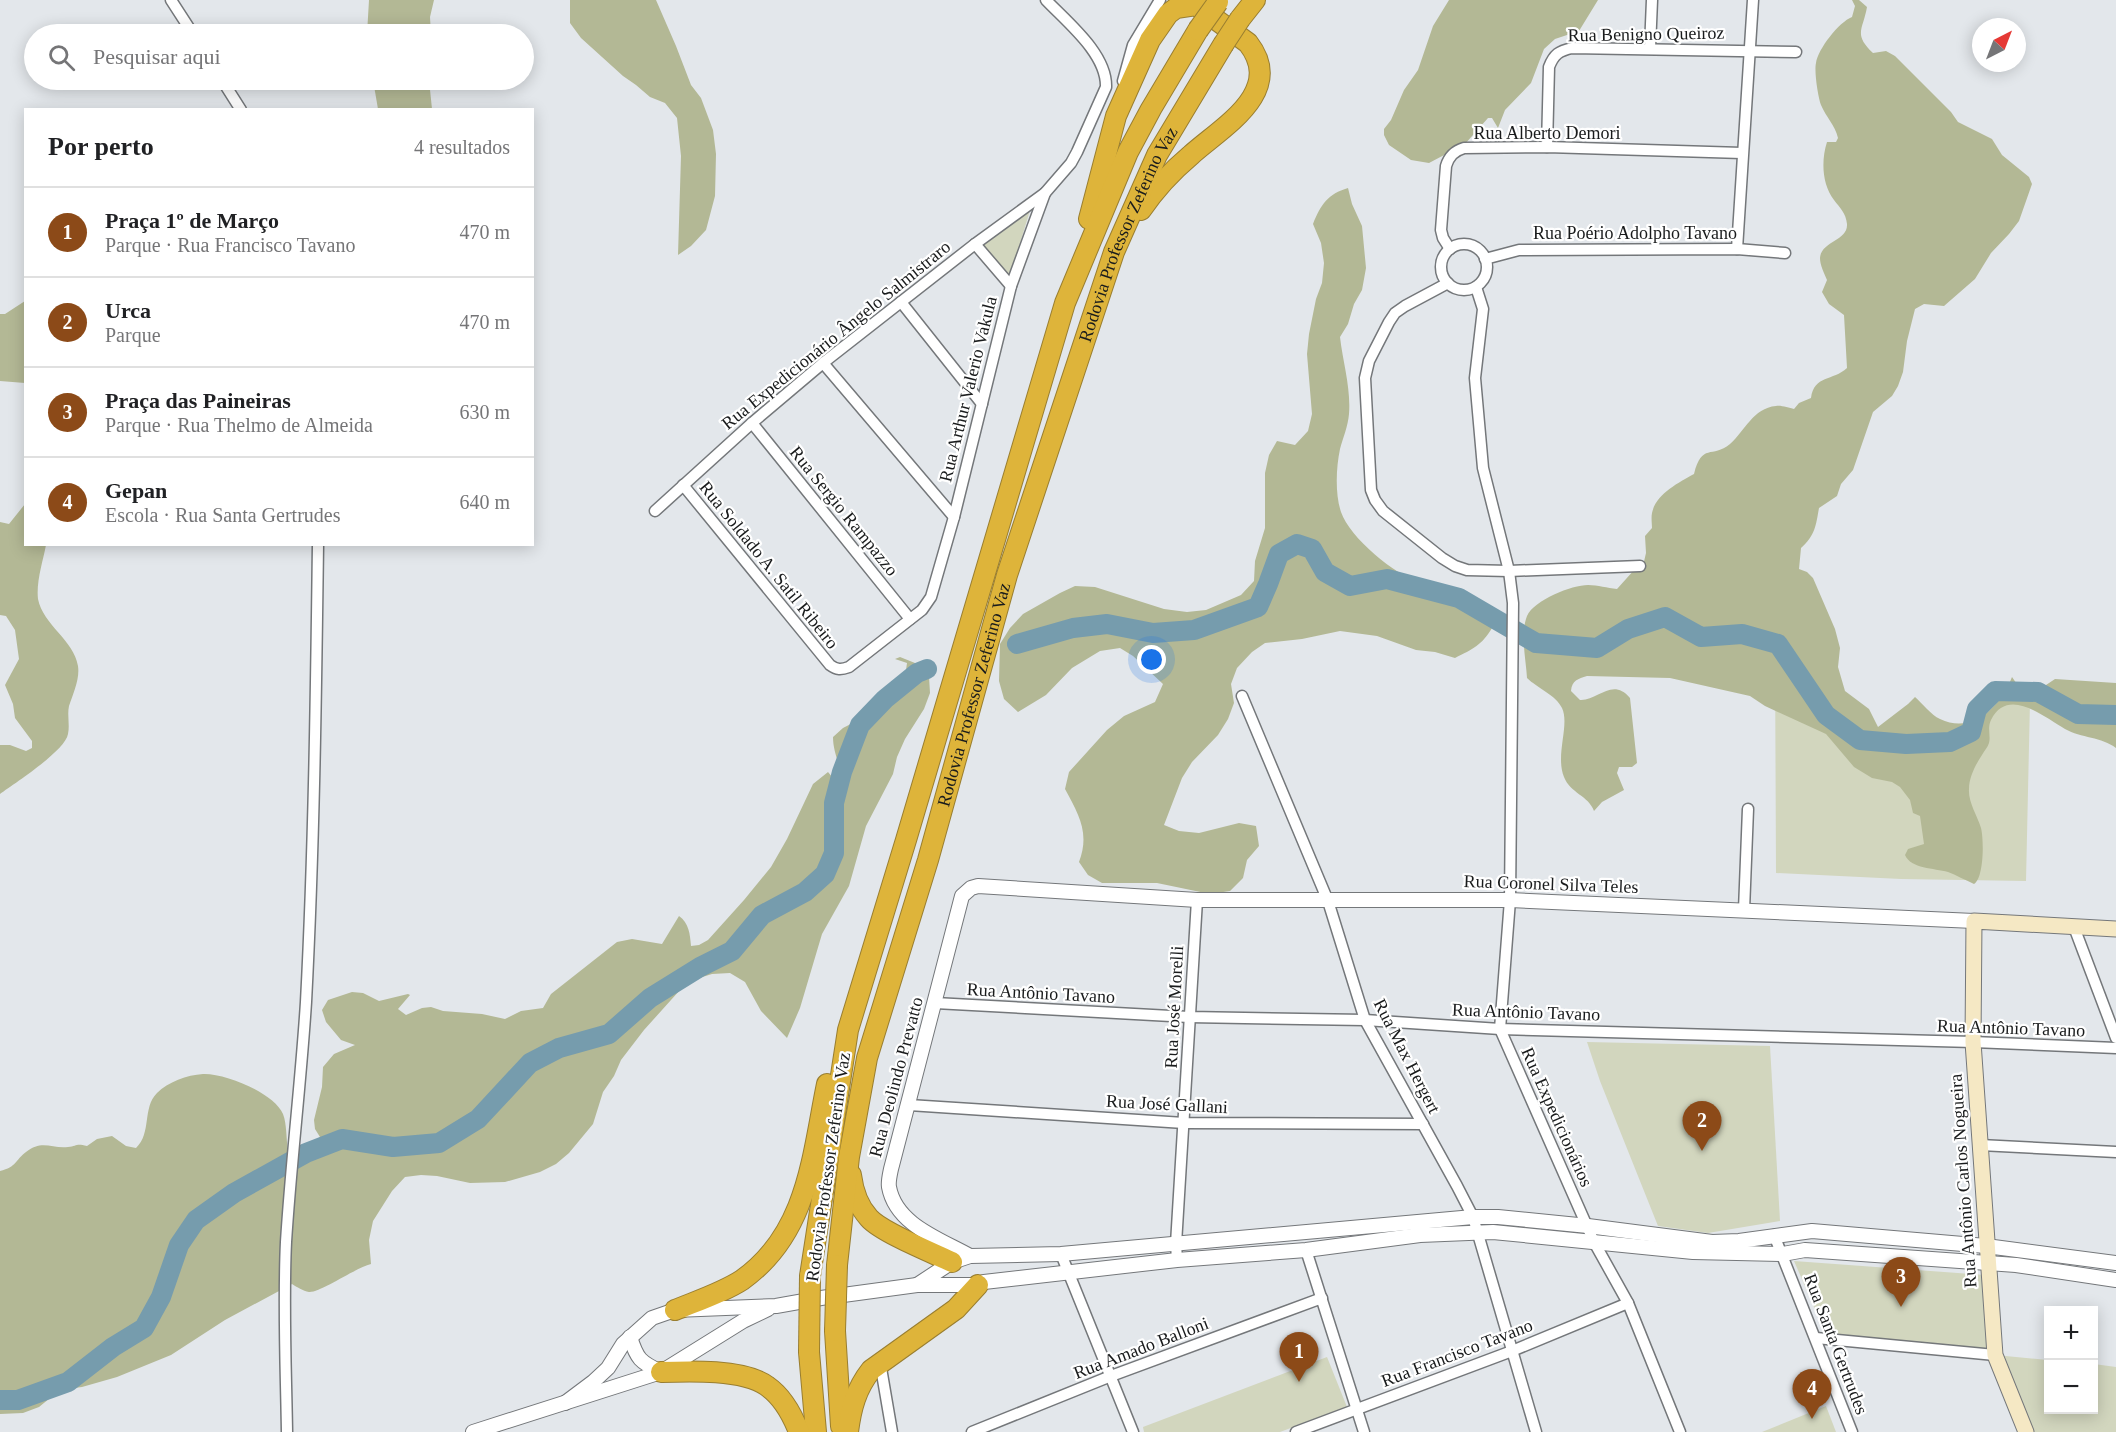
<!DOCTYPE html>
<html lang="pt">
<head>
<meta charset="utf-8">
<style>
  body { margin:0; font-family:Georgia,serif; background:#f2f2f2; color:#202124 }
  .controls { position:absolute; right:18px; bottom:18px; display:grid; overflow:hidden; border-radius:0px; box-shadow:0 3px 15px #0003 }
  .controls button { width:54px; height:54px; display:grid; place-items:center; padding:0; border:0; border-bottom:2px solid #e0e0e0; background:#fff; color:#202124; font:30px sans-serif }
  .compass { position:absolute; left:1972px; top:18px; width:54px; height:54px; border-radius:50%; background:#fff; box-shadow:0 3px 15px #0003; rotate:42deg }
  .you { position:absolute; left:1152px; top:660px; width:21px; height:21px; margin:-15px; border:4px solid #fff; border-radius:50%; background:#1a73e8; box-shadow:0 0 0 9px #1a73e833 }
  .badge { display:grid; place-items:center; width:39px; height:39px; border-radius:50%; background:#8c4a18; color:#fff; font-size:20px; font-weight:700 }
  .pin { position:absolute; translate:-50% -50px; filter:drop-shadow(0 2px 3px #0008) }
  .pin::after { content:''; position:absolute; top:32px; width:21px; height:18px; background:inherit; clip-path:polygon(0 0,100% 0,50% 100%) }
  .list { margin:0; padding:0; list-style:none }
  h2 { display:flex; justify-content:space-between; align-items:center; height:78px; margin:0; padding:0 24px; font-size:26px }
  h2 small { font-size:20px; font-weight:400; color:#757577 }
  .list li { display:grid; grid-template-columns:39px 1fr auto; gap:18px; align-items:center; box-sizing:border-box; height:90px; padding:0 24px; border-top:2px solid #e0e0e0 }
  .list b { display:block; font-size:22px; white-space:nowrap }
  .list p { margin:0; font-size:20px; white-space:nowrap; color:#757577 }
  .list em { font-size:20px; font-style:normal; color:#757577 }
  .icon { flex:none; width:33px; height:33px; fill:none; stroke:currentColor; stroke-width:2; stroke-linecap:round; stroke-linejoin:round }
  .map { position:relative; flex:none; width:2116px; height:1432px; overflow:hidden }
  .search { position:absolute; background:#fff; box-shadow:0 3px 15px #0003; left:24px; top:24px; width:510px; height:66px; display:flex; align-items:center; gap:15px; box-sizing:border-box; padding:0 21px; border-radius:33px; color:#757577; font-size:22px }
  .panel { position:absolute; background:#fff; box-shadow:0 3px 15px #0003; left:24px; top:108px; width:510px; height:438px; border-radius:0px }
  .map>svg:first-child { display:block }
  .green { fill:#d2d6be }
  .forest { fill:#b3b895 }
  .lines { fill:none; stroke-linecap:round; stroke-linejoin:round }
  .river { stroke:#769cad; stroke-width:20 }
  .minor-casing { stroke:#74777a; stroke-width:13 }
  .tertiary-casing { stroke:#74777a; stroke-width:16 }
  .secondary-casing { stroke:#74777a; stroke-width:17 }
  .motorway-casing { stroke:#997e30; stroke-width:22 }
  .minor { stroke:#fff; stroke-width:10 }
  .tertiary { stroke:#fff; stroke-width:14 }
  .secondary { stroke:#f5e8c4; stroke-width:15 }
  .motorway { stroke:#deb43a; stroke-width:20 }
  .motorway-bridge-casing { stroke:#997e30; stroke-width:22; stroke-linecap:butt }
  .motorway-bridge { stroke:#deb43a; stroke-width:20 }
  .labels { text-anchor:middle; stroke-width:4.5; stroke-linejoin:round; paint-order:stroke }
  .street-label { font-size:18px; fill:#191b1c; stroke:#fff }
</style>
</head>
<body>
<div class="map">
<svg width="2116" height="1432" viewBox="0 0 2116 1432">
  <rect width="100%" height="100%" fill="#e3e7eb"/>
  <g class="green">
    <polygon points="1031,207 1009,280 980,245"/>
    <polygon points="1775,650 1857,744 1975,737 1983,713 1996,696 2030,701 2026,881 1901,879 1776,873"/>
    <polygon points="1587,1042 1770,1046 1780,1221 1708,1233 1658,1226 1600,1081"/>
    <polygon points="1794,1261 1985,1275 1992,1352 1828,1339"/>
    <polygon points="1995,1355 2048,1360 2048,1410 2094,1410 2094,1364 2116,1367 2116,1432 2026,1432"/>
    <polygon points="1327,1357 1347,1407 1280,1432 1144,1432 1143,1427"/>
    <polygon points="1826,1406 1836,1432 1762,1432"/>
  </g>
  <g class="forest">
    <polygon points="369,0 434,0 430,17 431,34 367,34"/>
    <polygon points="570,0 656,0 676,46 691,85 701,98 713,130 716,154 715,196 706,230 691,246 678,255 681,156 677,118 665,103 650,97 636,85 623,76 581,38 570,23"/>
    <polygon points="1449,0 1598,0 1579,31 1555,39 1544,49 1531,83 1505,110 1498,128 1492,118 1488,118 1465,144 1429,163 1411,160 1389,145 1384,135 1384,129 1391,120 1404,90 1418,70 1433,26"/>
    <path d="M1852,0H1859L1867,7C1863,30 1853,34 1873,53L1886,51L1895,56L1951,112L1958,122L1992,139L2002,155L2029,177L2032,184L2019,221L2009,234L1991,253L1975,279L1944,306L1924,304L1915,309L1907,341L1903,372L1898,386L1892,396L1873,412L1853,470L1841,484L1837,496L1819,508C1816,525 1815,536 1801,548L1799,569L1807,572L1813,578L1835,629L1840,648L1838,667L1845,691L1869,709L1878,727L1908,704L1915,697C1922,703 1931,715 1940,719C1973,735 2001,706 2012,677L2021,690L2028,694L2034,693L2055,679L2116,683V748C2102,737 2081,738 2065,729C2044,717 2008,686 1991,720C1987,728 1991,736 1989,743C1988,747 1984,751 1982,755C1976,764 1969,777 1969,789C1968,802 1977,815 1981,828C1984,840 1984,878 1974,884C1965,880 1956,875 1948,872C1934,868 1911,869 1905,855L1908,849L1924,844L1920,816L1913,813L1910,800L1900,787L1892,782L1872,778L1854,767L1826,734L1765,706L1750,696L1670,678L1587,676C1578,679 1572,680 1571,691L1580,700C1598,701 1612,677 1630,698L1637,763L1632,767H1619L1617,773L1624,790L1602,802L1594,811C1589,796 1570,793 1564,777C1555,755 1570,725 1562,708C1556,695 1537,688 1527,678C1526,659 1520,634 1527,616C1534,600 1572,585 1588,585C1598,585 1607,588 1617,589L1635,569L1642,570L1646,553L1645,536L1652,528C1652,524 1651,518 1652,513C1656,494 1678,483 1694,474C1702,442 1712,459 1730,444C1745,431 1753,408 1776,406C1781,405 1789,408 1794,409L1799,403L1811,398C1814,375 1833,381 1847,368L1844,315L1829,304L1822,292L1827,280C1824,273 1820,265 1820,258C1821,241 1848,241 1847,224C1846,213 1840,208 1834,200C1822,184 1821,161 1827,142H1836L1838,138C1835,125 1826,117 1821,105C1818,97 1814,71 1816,63C1818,49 1839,22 1852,17L1855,6Z"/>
    <polygon points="373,80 429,80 432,109 378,109"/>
    <path d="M1348,188L1352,204L1362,226L1366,268L1362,290L1354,304L1348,324L1340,337C1343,363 1351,388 1349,414C1348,426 1343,438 1340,449C1336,468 1335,494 1341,512C1350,538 1395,575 1421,583C1433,587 1451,585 1461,590C1477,597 1485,612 1492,628C1482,645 1473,649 1455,658L1435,652L1416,650L1377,636L1340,631L1302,639L1265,643L1252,652L1237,668L1231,684L1234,703L1228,719L1218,735L1192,762L1182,778L1164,825L1179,831L1199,833L1239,823L1256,826L1259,846L1247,860L1243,878L1230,891L1210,894L1157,883H1102L1088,875L1079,862C1090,833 1079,815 1065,789L1069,772L1107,730L1124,716L1155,702L1163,684L1133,656L1120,648L1100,651L1072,668L1046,695L1018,712L1004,699L999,681L1000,644L1010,628L1023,614L1060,593L1075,586L1095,587L1164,609L1187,612L1206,610L1241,595L1254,581L1255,561L1265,528V473L1269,455L1277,441L1295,445L1308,431L1312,414L1307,354L1309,334L1316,299L1322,283L1324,263L1321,243L1313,224C1321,204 1328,194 1348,188Z"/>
    <polygon points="25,301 25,383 0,381 0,314 5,314"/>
    <path d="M25,504L26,544L46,545C43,561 36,582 38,599C43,625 74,640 78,666C80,679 73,694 69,706C67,715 70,725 68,734C65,751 15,783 0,794V745H10L26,751L32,748V741L15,718L13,704L5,685L19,659L15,630L6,616L0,615V522L9,524Z"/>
    <path d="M900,657L915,663L929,676L930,693L924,709L905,739L897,757L893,774L866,826L849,886L822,934L800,1008L787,1038L761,1011L745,982L730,973L712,974L696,979L680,990L644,1030L621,1060L614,1076L603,1092L593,1124L569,1153L556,1164L540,1172L505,1182L470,1183L437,1176L421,1175L405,1177L392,1191L373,1221L369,1240L371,1264C355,1268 320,1293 309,1292C303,1291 297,1287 292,1284L225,1320L171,1355L117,1377L82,1387L60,1390L39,1407L23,1413L0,1414V1171C17,1167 15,1160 26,1152C42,1139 52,1149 68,1147C77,1146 76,1143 87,1146L97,1139L112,1136L126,1146L136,1148C152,1133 142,1108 157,1093C168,1082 187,1075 203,1074C225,1073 274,1093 283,1114C287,1124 286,1140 288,1150L292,1155C303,1152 312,1145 320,1137L315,1129L314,1120L322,1087L323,1067L334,1054L355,1045L341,1040L326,1022L322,1010L328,1000L352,992L363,993L379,1001L408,994L410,995L398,1009L406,1015L422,1008L431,1007L443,1011L482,1014L505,1019L521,1011L543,1008L551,994L617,942L632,939L662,944L679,916C689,923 690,934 691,946L699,945L708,940L744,900L771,867L787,839L813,784L828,772L837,783L842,784C842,767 833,754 833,737L843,728L868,715L906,670L907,663L895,659Z"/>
  </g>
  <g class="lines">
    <g class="river">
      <polyline points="1017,644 1073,628 1107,624 1153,633 1194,630 1258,607 1268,584 1279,554 1297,544 1312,549 1325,572 1350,586 1387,579 1459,598 1536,643 1597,648 1628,629 1665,617 1701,637 1742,634 1778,644 1826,715 1860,740 1906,744 1950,742 1971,732 1977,709 1995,691 2038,692 2078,714 2116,715"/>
      <polyline points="0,1400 18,1400 68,1382 113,1347 144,1328 161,1297 179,1245 196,1220 234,1193 306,1153 342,1139 393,1147 439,1143 478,1119 530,1063 559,1048 609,1034 650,998 700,967 732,951 762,915 805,892 825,874 834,853 834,803 842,772 860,725 885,699 917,673 927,669"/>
    </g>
    <g class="minor-casing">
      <g id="minor">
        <polyline points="171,0 193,34"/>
        <polyline points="1650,48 1652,0"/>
        <polyline points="222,80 241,110"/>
        <polyline points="1123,81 1133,45 1160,0"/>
        <path d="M1547,147L1549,67C1554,54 1559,51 1572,48L1796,52"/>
        <polyline points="975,244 1011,286"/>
        <circle cx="1464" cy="267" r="23"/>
        <path d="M1450,249L1443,238L1441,230L1446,166C1449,156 1454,151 1464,148L1547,147L1742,153"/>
        <polyline points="1737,249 1753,0"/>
        <polyline points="1485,259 1519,250 1737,249 1785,253"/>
        <polyline points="1448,283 1405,306 1395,313 1389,322 1369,361 1365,378 1371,490 1375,500 1383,511 1442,558 1455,566 1467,570 1509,571 1640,566"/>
        <polyline points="1476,287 1483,309 1475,378 1483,468 1509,571 1513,603 1510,900 1500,1029 1594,1242 1628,1303 1680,1432"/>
        <polyline points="901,302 982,404"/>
        <polyline points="823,363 954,517"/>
        <polyline points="752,423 910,619"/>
        <path d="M683,485L830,665C837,670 841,670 849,667L922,610L931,597L954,517L1011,286L1045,193"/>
        <path d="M655,511L752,423L823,363L975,244L1045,193L1071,163L1077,152L1106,87C1107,54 1068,23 1046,0"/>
        <polyline points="1242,696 1328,901 1365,1020 1457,1186 1473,1217 1536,1432"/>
        <polyline points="1744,910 1748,809"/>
        <polyline points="2074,927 2116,1038"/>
        <polyline points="935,1003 1189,1017 1365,1020 1500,1029 1973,1042 2116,1048"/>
        <polyline points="909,1105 1184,1123 1423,1124"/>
        <polyline points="1980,1145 2116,1152"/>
        <polyline points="1774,1235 1852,1432"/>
        <polyline points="1306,1250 1364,1432"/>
        <polyline points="1061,1254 1133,1432"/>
        <polyline points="1177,1260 1176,1244 1197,900"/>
        <polyline points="1816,1338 1995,1355"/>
        <polyline points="880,1362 892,1432"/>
        <path d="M287,1432C286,1369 283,1305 286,1242C291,1162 301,1082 306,1002C314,850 316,697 318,544"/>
        <polyline points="972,1432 1111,1376 1322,1298"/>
        <polyline points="1296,1432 1512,1351 1628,1303"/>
      </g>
    </g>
    <g class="tertiary-casing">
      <g id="tertiary">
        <path d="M970,1256C940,1239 896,1225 889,1187C888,1182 890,1174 891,1169L962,896L971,888L978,886L1197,900H1510L1974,921"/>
        <polyline points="917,1285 952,1262 970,1256 1061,1254 1473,1217 1498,1217 1588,1226 1712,1242 1739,1241 1812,1231 1986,1246 2116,1263"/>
        <path d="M630,1337C637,1359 640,1362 661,1372"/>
        <polyline points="565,1403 593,1382 608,1368 623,1344 652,1318 675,1310 776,1306 821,1298 917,1285 978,1285 984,1282 1177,1260 1306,1250 1420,1235 1493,1232 1693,1252 1783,1254 1805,1250 2016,1265 2116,1280"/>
        <polyline points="473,1432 661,1372 743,1321 768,1309"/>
      </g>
    </g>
    <g class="secondary-casing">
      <polyline id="secondary" points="2026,1432 1995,1355 1973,1042 1974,921 2116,929"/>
    </g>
    <g class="motorway-casing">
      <g id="motorway">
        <polyline points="1240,19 1255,0"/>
        <path d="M1089,219L1116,116L1150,40L1168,14L1176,8L1196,5L1248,43C1286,92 1222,127 1191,155C1172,171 1155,189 1141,210"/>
        <path d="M851,1175C853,1191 858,1206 869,1218C881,1232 933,1253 952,1262"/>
        <path id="s1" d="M837,1265L849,1157L867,1058L928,860L1007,575L1114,252L1157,155L1223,45"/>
        <polyline points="810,1276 848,1030 906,840 1065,303 1128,152 1151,109 1198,30"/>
        <path d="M675,1310C697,1301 722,1293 742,1280C808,1233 812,1157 827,1084"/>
        <polyline points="835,1331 841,1426"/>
        <polyline points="809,1352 816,1432"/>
        <path d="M661,1372C689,1371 744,1369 767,1386C783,1397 792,1414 799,1432"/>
        <path d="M848,1432C851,1408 856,1389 871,1370L956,1309L978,1285"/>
      </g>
    </g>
    <use href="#minor" class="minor"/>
    <use href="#tertiary" class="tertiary"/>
    <use href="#secondary" class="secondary"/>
    <use href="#motorway" class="motorway"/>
    <g class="motorway-bridge-casing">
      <g id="motorway-bridge">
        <polyline points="1198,30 1218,2"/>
        <polyline points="1223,45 1240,19"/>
        <polyline points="835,1331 837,1265"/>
        <polyline points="809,1352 810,1276"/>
      </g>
    </g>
    <use href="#motorway-bridge" class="motorway-bridge"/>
  </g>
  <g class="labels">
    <g class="street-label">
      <text transform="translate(1646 34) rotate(-1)" y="6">Rua Benigno Queiroz</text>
      <text x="1547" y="139">Rua Alberto Demori</text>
      <text x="1635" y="239">Rua Poério Adolpho Tavano</text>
      <text dy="6" stroke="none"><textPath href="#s1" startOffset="1074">Rodovia Professor Zeferino Vaz</textPath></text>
      <text transform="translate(836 335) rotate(-39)" y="6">Rua Expedicionário Ângelo Salmistraro</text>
      <text transform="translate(968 389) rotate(-76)" y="6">Rua Arthur Valerio Vakula</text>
      <text transform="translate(844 511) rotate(51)" y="6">Rua Sergio Rampazzo</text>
      <text transform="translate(769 565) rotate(51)" y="6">Rua Soldado A. Satil Ribeiro</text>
      <text dy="6" stroke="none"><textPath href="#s1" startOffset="588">Rodovia Professor Zeferino Vaz</textPath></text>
      <text transform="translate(1551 884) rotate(2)" y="6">Rua Coronel Silva Teles</text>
      <text transform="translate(1041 993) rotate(3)" y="6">Rua Antônio Tavano</text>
      <text transform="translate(1174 1007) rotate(-87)" y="6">Rua José Morelli</text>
      <text transform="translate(1526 1012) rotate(2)" y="6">Rua Antônio Tavano</text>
      <text transform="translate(2011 1028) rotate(2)" y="6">Rua Antônio Tavano</text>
      <text transform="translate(1407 1056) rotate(63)" y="6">Rua Max Hergert</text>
      <text transform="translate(896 1077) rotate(-75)" y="6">Rua Deolindo Prevatto</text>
      <text transform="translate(1167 1104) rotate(3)" y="6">Rua José Gallani</text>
      <text transform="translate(1557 1117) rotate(66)" y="6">Rua Expedicionários</text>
      <text transform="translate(828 1167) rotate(-82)" y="6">Rodovia Professor Zeferino Vaz</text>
      <text transform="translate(1963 1181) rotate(-94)" y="6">Rua Antônio Carlos Nogueira</text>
      <text transform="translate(1836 1344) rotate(69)" y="6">Rua Santa Gertrudes</text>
      <text transform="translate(1141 1348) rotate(-21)" y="6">Rua Amado Balloni</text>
      <text transform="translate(1457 1353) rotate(-21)" y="6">Rua Francisco Tavano</text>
    </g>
  </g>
</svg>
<div class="controls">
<button>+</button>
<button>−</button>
</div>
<svg class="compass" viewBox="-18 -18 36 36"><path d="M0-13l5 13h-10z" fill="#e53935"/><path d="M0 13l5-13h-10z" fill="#757577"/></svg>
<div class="you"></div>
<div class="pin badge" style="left:1299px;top:1382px">1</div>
<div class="pin badge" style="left:1702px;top:1151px">2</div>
<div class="pin badge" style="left:1901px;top:1307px">3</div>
<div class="pin badge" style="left:1812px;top:1419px">4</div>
<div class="search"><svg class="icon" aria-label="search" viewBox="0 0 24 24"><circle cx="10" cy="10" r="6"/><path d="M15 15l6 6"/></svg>Pesquisar aqui</div>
<section class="panel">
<h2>Por perto<small>4 resultados</small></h2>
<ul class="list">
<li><span class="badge">1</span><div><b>Praça 1º de Março</b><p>Parque · Rua Francisco Tavano</p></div><em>470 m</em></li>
<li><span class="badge">2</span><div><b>Urca</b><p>Parque</p></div><em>470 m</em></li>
<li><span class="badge">3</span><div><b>Praça das Paineiras</b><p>Parque · Rua Thelmo de Almeida</p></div><em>630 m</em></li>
<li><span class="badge">4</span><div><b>Gepan</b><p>Escola · Rua Santa Gertrudes</p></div><em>640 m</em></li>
</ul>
</section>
</div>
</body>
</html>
